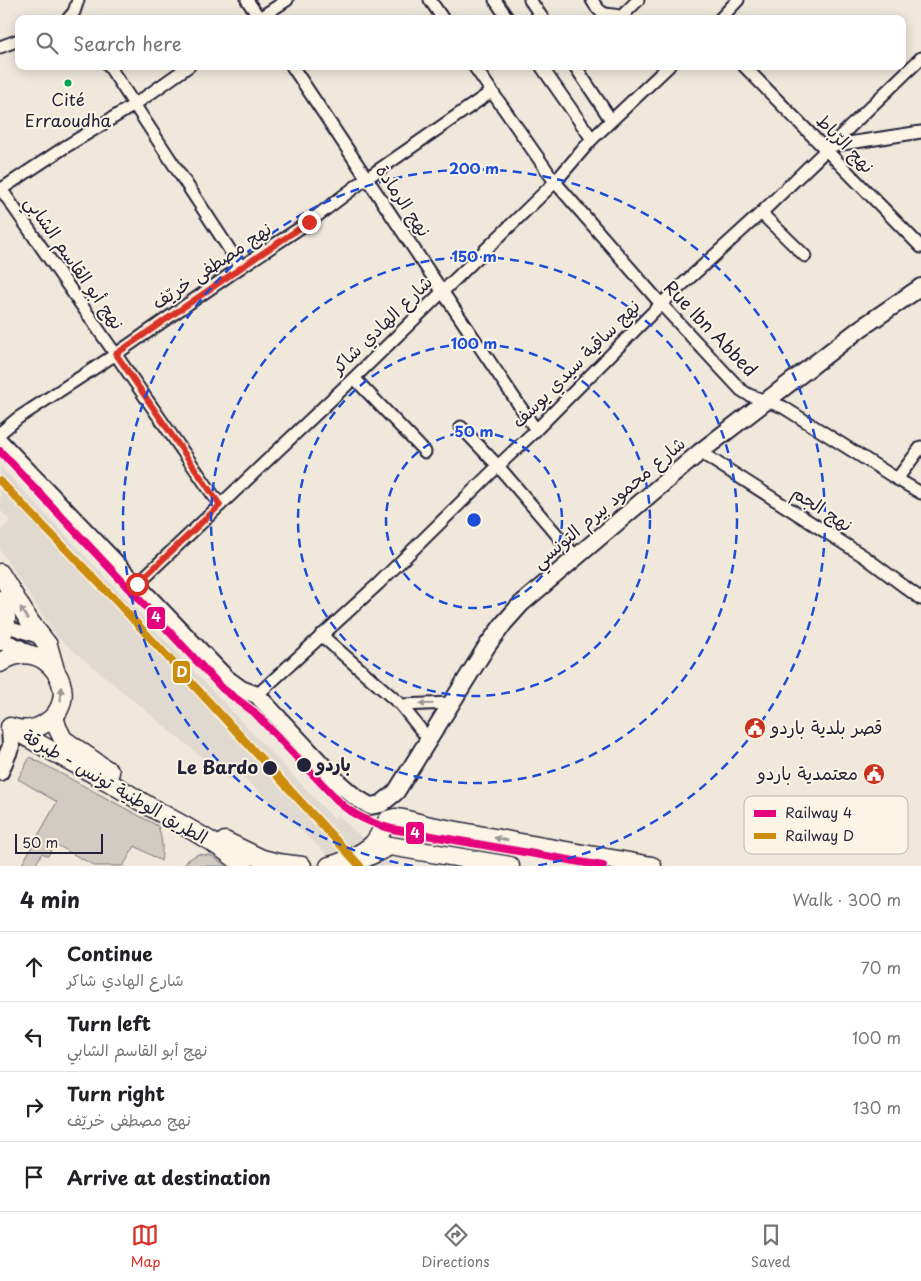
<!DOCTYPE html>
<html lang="en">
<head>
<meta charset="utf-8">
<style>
  body { margin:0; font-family:"Playpen Sans","Playpen Sans Arabic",sans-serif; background:#f2f2f2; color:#202124 }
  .scale { position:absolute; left:15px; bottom:12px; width:88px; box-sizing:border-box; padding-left:5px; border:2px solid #22223b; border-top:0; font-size:14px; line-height:18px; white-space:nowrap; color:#22223b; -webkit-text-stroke:4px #fcf5e5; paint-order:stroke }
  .stop { position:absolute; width:15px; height:15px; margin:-11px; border:4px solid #d93025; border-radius:50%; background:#fff }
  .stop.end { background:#d93025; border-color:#fff; box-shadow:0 1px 5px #0008 }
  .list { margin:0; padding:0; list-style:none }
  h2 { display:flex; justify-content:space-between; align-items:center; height:65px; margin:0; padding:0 20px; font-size:21px }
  h2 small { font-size:16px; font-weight:400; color:#757577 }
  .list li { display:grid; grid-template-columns:32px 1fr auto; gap:15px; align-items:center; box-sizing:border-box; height:70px; padding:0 20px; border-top:1px solid #e0e0e0 }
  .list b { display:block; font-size:19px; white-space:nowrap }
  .list p { margin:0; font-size:16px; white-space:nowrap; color:#757577 }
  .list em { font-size:16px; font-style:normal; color:#757577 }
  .icon { flex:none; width:28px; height:28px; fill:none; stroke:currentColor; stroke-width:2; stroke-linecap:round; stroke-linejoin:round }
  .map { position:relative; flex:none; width:921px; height:866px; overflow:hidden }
  .search { position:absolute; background:#fff; box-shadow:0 2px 12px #0003; left:15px; right:15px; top:15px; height:55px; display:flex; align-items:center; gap:12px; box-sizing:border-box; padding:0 18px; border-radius:10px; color:#757577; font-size:19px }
  .sheet { height:345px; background:#fff }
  nav { display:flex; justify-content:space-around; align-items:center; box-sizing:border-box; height:70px; border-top:1px solid #e0e0e0; background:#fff; font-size:14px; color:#757577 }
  nav a { display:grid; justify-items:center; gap:2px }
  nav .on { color:#d93025 }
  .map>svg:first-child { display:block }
  .built { fill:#e0d9cf }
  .green { fill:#d1cbc3; stroke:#7a767f }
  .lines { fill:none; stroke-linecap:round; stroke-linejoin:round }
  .street-casing { stroke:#22223b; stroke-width:15 }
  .secondary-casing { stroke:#22223b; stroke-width:20 }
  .primary-casing { stroke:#22223b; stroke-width:21 }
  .street { stroke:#fcf5e5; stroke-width:11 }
  .secondary { stroke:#fcf5e5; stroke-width:16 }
  .primary { stroke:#fcf5e5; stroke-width:18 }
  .rail-1-casing { stroke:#fcf5e5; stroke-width:11 }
  .rail-2-casing { stroke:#fcf5e5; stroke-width:11 }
  .rail-1 { stroke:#e5007d; stroke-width:8 }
  .rail-2 { stroke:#cc8c0c; stroke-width:8 }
  .oneway { fill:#9a9698 }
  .route { stroke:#d93025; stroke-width:6 }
  .ring { fill:none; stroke:#1d4ed8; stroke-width:2.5; stroke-dasharray:9 6 }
  .bus-dot { fill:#00a651; stroke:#fcf5e5; stroke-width:2 }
  .stop-dot { fill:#22223b; stroke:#fcf5e5; stroke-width:2 }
  .labels { text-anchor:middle; stroke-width:4; stroke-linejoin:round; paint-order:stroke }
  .bus-label { font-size:17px; fill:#22223b; stroke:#fcf5e5 }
  .street-label { font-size:18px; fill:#22223b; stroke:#fcf5e5 }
  .poi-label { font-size:18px; fill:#22223b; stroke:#fcf5e5; text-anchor:start }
  .stop-label { font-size:18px; font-weight:bold; fill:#22223b; stroke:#fcf5e5; text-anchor:start }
  .key { fill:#fcf5e5; stroke:#bbb6b2; stroke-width:1 }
  .key-label { font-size:14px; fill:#22223b }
  .centre { fill:#1d4ed8; stroke:#fcf5e5; stroke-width:2.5 }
  .ring-label { font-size:15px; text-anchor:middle; font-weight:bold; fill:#1d4ed8; stroke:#fcf5e5; stroke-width:4; stroke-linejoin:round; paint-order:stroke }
  .line-badge { stroke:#fcf5e5; stroke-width:2 }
  .badge-label { font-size:14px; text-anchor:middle; font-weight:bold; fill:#fff }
</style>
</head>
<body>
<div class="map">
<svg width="921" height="866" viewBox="0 0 921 866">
  <rect width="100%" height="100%" fill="#efe8db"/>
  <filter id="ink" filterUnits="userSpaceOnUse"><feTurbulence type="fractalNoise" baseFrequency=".02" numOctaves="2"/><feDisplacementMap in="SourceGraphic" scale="10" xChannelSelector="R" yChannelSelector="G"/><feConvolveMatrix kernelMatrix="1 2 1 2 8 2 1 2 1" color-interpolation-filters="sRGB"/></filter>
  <g filter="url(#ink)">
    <polygon class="built" points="0,466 334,819 338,815 392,866 339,866 275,806 241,776 228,779 57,637 0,550 0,531 10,521 0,510"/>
    <g class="green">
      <path d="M30,757L158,826C162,838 163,848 161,861L135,846L123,866H95L55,844L48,856L42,853L35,866H21L57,802L18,779Z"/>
      <polygon points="198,854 212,856 226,866 184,866 188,860"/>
    </g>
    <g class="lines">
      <g class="street-casing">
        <g id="street">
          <polyline points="247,0 260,19"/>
          <polyline points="430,0 443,19"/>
          <polyline points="495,0 508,19"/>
          <polyline points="530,0 543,19"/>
          <path d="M592,0C605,23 610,9 626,19"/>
          <polyline points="622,16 638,0"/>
          <polyline points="68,19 74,12 78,0"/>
          <polyline points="258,19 287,0"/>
          <polyline points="720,19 738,0"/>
          <polyline points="0,47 19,40"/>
          <polyline points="109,66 241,267"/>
          <polyline points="292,66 442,291 536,430"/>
          <polyline points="474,66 555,182 661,304 741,390 749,395 783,407 897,479 921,493"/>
          <polyline points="541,66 592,139"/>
          <polyline points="575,66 611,120"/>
          <polyline points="744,66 921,247"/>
          <polyline points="829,146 921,132"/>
          <polyline points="1,189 220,505"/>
          <polyline points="0,190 65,147 134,105 189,66"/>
          <polyline points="761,213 805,256"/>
          <polyline points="354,378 425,452"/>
          <polyline points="461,427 498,466 576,557"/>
          <polyline points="0,433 18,418 116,354 241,267 309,222 367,178 491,92"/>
          <polyline points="700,452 865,557 921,599"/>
          <polyline points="897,479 921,447"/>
          <polyline points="137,584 354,378 555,182 592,139 669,66"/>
          <polyline points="0,624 43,639"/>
          <polyline points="321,635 401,705 429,740"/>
          <polyline points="257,695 378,584 498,466 536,430 661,304 761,213 921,58"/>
          <polyline points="401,705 451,703"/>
        </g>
      </g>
      <g class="secondary-casing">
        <g id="secondary">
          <polyline points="0,442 226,678 241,689 257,695 339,783 355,797 370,806 381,804 396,792 487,646 504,623 521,604 700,452 861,328 921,287"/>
          <polyline points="0,640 19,648 30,655"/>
          <polyline points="0,772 11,746 10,727"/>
        </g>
      </g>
      <g class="primary-casing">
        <g id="primary">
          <polyline points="0,573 30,622 48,645 55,670"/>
          <path d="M0,600C10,617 6,624 0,641"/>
          <path d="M0,663C44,630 89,698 44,724C34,730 24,731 14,728"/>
          <polyline points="54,716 57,727 63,739 110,772"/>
          <path d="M10,727C41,746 74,763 107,781C126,792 144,804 163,814C191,830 221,845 244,866"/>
          <polyline points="225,841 262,859 271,866"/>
          <polyline points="365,858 390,846 510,866"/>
          <polyline points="262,859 278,863 302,866"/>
          <path d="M329,866C342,863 364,853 373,844C379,837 383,827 388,820L395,818L403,819L426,825L515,842L652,866"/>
        </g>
      </g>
      <use href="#street" class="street"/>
      <use href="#secondary" class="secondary"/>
      <use href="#primary" class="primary"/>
      <g class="rail-1-casing">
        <path id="rail-1" d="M0,451L223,689L254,712L341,804C356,817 373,824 392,829L603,866"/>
      </g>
      <g class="rail-2-casing">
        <polyline id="rail-2" points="0,481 117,602 360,866"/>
      </g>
      <use href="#rail-1" class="rail-1"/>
      <use href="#rail-2" class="rail-2"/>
    </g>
    <defs><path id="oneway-solid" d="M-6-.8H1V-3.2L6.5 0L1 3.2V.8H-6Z" transform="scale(1.25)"/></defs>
    <g class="oneway">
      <use href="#oneway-solid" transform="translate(24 613) rotate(-122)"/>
      <use href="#oneway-solid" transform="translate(61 694) rotate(-87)"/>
      <use href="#oneway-solid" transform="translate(426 704) rotate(178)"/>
      <use href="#oneway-solid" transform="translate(501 839) rotate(-169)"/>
    </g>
  </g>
  <g class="lines" filter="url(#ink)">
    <polyline class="route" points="137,584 220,505 116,354 242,267 309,222"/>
  </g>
  <g class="ring">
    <circle cx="474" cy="520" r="88"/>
    <circle cx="474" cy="520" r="176"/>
    <circle cx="474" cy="520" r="263"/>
    <path d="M413 866A351 351 0 1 1 535 866"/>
  </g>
  <defs>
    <g id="civic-disc" transform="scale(1.125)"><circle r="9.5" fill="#c8321e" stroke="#fcf5e5"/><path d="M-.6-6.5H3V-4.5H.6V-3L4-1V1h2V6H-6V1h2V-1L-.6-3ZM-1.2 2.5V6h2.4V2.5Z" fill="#fff"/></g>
  </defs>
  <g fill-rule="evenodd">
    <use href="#civic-disc" x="755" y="728"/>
    <use href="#civic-disc" x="874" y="774"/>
  </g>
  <circle class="bus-dot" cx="68" cy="83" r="4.5"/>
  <g class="stop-dot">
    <circle cx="304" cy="765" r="8"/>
    <circle cx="270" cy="768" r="8"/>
  </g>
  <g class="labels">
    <g class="bus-label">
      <text x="68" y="106">Cité<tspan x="68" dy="21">Erraoudha</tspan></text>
    </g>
    <g class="street-label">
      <text transform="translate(845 144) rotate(46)" y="6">نهج الرّباط</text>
      <text transform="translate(403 201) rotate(56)" y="6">نهج الرمادة</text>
      <text transform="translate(74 263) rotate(55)" y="6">نهج أبو القاسم الشابي</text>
      <text transform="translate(212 266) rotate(-34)" y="6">نهج مصطفى خريّف</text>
      <text transform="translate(382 325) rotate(-44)" y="6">شارع الهادي شاكر</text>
      <text transform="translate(710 329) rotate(46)" y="6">Rue Ibn Abbed</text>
      <text transform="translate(576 364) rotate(-45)" y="6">نهج ساقية سيدي يوسف</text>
      <text transform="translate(609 503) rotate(-40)" y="6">شارع محمود بيرم التونسي</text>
      <text transform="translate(822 509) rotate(33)" y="6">نهج الجم</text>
      <text transform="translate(115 787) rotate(30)" y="6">الطريق الوطنية تونس - طبرقة</text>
    </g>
    <g class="poi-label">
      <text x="771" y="734">قصر بلدية باردو</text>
      <text x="858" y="780" text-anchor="end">معتمدية باردو</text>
    </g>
    <g class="stop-label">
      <text x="316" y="771">باردو</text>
      <text x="258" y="774" text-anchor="end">Le Bardo</text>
    </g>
  </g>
  <rect x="744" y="796" width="164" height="58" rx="8" class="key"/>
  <rect x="754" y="810" width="22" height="7" fill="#e5007d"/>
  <rect x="754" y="833" width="22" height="6" fill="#cc8c0c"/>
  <g class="key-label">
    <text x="785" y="818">Railway 4</text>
    <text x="785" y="841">Railway D</text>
  </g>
  <circle cx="474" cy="520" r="8" class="centre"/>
  <g class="ring-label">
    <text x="474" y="174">200 m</text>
    <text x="474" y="262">150 m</text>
    <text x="474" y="349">100 m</text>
    <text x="474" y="437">50 m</text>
  </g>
  <g class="line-badge">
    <rect x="146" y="606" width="20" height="24" rx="5" fill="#e5007d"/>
    <rect x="172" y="660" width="19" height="24" rx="5" fill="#cc8c0c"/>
    <rect x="405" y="821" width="20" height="24" rx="5" fill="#e5007d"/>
  </g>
  <g class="badge-label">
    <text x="156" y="622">4</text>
    <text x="182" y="677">D</text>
    <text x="415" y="838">4</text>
  </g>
</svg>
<div class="scale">50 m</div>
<div class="stop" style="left:137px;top:584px"></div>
<div class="stop end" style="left:309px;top:222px"></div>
<div class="search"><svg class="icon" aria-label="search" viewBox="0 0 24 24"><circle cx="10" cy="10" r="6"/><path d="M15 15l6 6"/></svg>Search here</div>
</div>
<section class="sheet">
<h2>4 min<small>Walk · 300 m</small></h2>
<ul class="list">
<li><svg class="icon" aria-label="ahead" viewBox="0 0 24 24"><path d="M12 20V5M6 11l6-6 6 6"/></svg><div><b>Continue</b><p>شارع الهادي شاكر</p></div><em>70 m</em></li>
<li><svg class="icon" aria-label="left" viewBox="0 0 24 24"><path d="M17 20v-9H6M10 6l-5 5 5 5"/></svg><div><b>Turn left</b><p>نهج أبو القاسم الشابي</p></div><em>100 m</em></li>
<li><svg class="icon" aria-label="right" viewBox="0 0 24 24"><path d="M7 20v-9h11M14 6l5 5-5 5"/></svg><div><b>Turn right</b><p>نهج مصطفى خريّف</p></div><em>130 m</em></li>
<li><svg class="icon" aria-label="arrive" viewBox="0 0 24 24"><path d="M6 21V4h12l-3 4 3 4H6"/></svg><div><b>Arrive at destination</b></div></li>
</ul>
</section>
<nav>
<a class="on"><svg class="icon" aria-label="map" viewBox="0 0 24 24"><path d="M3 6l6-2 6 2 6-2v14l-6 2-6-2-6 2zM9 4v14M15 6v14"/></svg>Map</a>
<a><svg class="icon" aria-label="directions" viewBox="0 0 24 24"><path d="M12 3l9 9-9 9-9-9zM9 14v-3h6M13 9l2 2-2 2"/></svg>Directions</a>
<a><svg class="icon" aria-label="saved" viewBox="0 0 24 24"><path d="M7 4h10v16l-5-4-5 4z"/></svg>Saved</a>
</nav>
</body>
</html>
